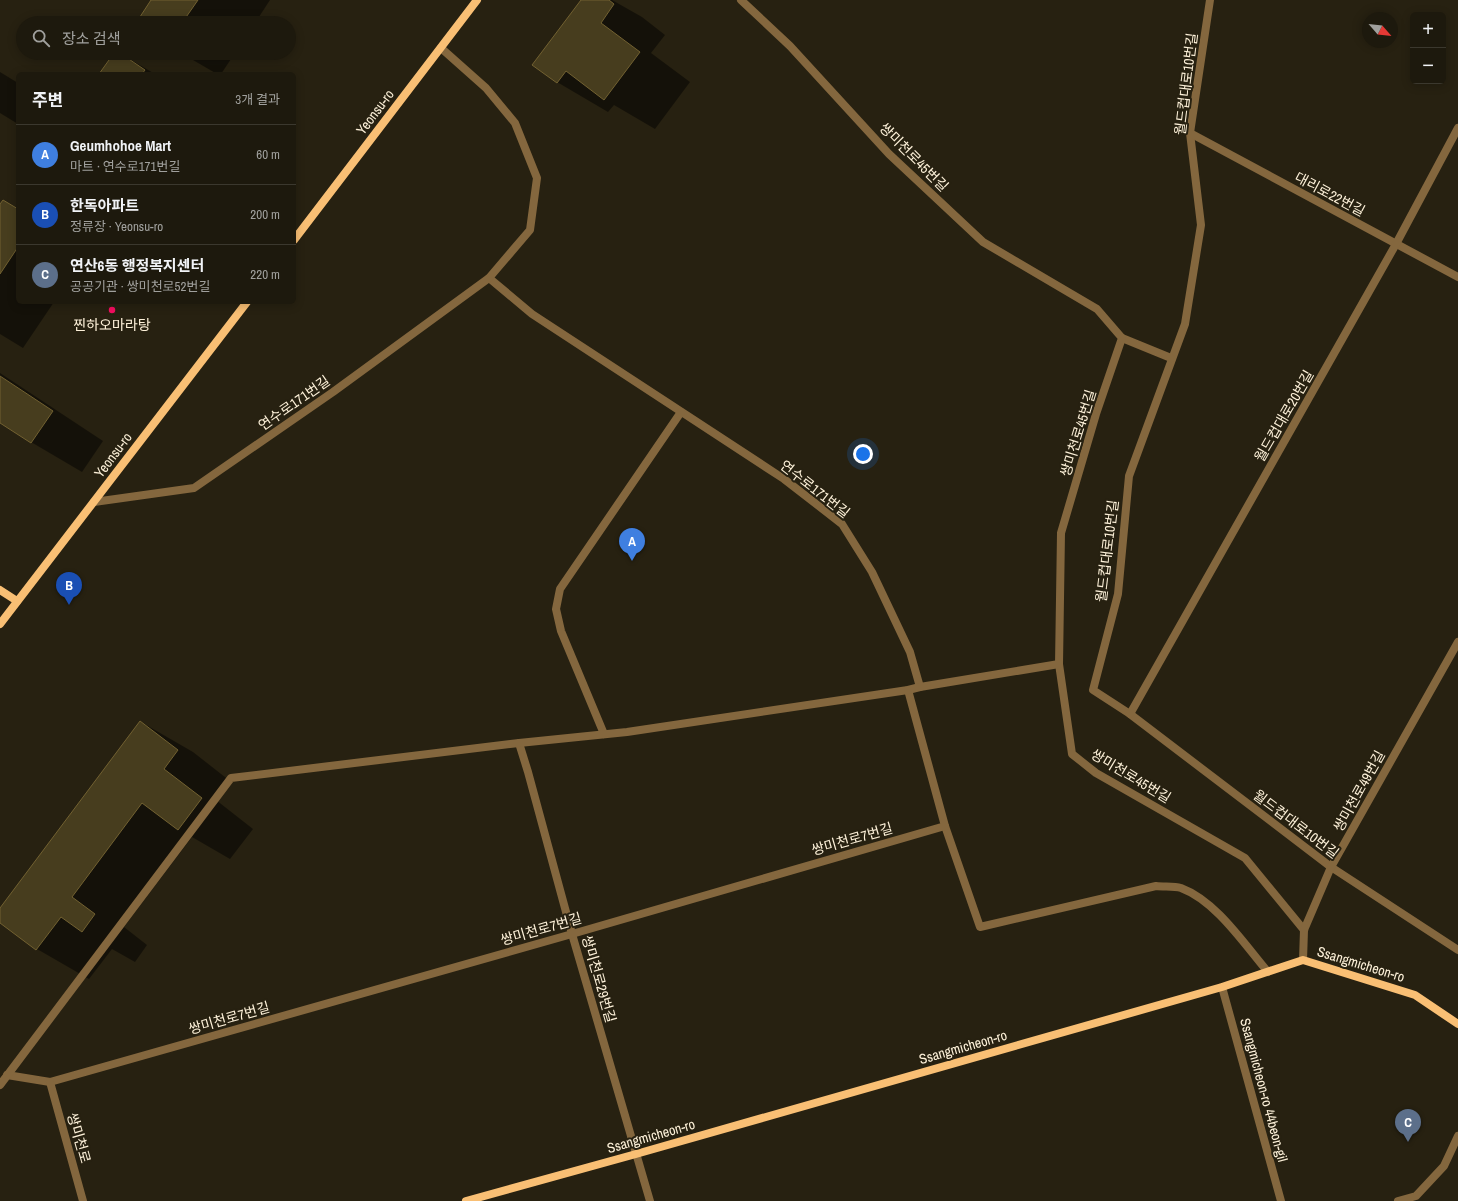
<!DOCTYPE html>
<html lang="ko">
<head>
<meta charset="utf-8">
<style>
  body { margin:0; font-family:"Archivo Narrow","Noto Sans KR",sans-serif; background:#252216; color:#f1f3f6 }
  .controls { position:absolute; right:12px; top:12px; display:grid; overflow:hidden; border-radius:6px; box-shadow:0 2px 10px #0003 }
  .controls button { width:36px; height:36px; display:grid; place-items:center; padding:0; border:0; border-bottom:1px solid #3b382e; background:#1d190d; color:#f1f3f6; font:20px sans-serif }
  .compass { position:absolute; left:1362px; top:12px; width:36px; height:36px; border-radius:50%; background:#1d190d; box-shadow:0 2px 10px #0003; rotate:118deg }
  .you { position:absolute; left:863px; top:454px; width:14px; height:14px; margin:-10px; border:3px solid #fff; border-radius:50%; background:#1a73e8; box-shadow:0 0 0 6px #1a73e833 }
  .badge { display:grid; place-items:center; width:26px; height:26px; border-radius:50%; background:#f50d60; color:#fff; font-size:13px; font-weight:700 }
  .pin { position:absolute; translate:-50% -33px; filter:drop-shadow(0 1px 2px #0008) }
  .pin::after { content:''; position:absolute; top:21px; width:14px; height:12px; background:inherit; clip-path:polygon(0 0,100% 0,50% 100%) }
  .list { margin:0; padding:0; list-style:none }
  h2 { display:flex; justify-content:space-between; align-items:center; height:52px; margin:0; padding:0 16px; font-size:17px }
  h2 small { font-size:13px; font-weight:400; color:#a0a09d }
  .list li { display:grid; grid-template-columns:26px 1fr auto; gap:12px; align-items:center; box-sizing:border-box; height:60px; padding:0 16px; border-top:1px solid #3b382e }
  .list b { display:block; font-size:15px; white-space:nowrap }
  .list p { margin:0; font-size:13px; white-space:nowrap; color:#a0a09d }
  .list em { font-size:13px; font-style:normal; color:#a0a09d }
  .icon { flex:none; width:22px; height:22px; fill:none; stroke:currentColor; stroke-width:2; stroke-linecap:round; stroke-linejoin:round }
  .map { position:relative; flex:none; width:1458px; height:1201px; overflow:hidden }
  .search { position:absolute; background:#1d190d; box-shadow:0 2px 10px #0003; left:16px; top:16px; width:280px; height:44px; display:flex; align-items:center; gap:10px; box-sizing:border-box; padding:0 14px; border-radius:22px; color:#a0a09d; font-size:15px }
  .panel { position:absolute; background:#1d190d; box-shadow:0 2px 10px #0003; left:16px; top:72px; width:280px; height:232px; border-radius:6px }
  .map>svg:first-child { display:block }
  .shadow { fill:#0007 }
  .building { fill:#473d1e; stroke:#726131 }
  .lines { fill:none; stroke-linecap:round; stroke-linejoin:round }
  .lane { stroke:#84673e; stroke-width:8 }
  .street { stroke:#84673e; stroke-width:8 }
  .secondary { stroke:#f9bf74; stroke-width:8 }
  .poi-dot { fill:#f50d60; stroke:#272111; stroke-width:1.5 }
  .labels { text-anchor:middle; stroke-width:4; stroke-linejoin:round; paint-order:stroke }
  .street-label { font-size:14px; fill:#fdf1d9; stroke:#272111 }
  .poi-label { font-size:14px; fill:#fdf1d9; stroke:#272111 }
</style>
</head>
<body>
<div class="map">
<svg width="1458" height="1201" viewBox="0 0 1458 1201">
  <rect width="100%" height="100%" fill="#272111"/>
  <g class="shadow">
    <polygon points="152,0 270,0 255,23 137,23"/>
    <polygon points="582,0 612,0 642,17 665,35 651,53 690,82 655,129 614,105 608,112 557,82 534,65"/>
    <polygon points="115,53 119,53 155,74 100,74"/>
    <polygon points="181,53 235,53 221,74 217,74"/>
    <polygon points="0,72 18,83 18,124 0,113"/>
    <polygon points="0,206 18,209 18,302 54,302 23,348 0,334"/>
    <polygon points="0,373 103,441 82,472 31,442 0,421"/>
    <polygon points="141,722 193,752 230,781 216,800 253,829 230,859 192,837 124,927 147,945 135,962 112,949 89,979 37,949 0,921 0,909"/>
  </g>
  <g class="building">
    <polygon points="151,0 198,0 182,23 136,23"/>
    <polygon points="581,0 609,0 614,4 601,23 640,52 604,100 566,71 557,83 532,65"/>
    <polygon points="114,53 120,53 145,70 142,74 99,74"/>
    <polygon points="3,200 18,209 18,247 0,274 0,204"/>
    <polygon points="0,376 53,411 31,443 0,423"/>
    <polygon points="140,721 178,750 164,769 202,798 178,830 142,803 72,897 95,914 82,932 61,917 36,950 0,923 0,908"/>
  </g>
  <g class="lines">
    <g class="lane">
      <polyline points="1210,0 1190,133 1201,225 1185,324 1129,476 1118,594 1093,690 1130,714 1331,867 1458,950"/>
      <polyline points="1122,338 1171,358"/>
    </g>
    <g class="street">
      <polyline points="741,0 790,46 889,154 983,242 1097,309 1122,338 1096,414 1061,533 1059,664 1072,754 1096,773 1245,858 1304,930"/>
      <polyline points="1190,133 1458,277"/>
      <polyline points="489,278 532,314 784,479 842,524 872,572 910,652 920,687"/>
      <polyline points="94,502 194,488 333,392 489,278 530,230 537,178 515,123 486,88 441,48"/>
      <polyline points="1130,714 1396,244 1458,128"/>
      <polyline points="604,734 561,631 556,609 560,589 681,412"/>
      <polyline points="519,743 528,772 572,934 650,1201"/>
      <path d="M945,826L980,927L1156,886C1164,887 1174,886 1181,888C1216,901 1244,944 1268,972"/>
      <polyline points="1303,960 1304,930 1331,867 1458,642"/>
      <polyline points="1222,987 1281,1201"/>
      <polyline points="7,1075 50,1082 572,934 945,826 908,690"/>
      <polyline points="50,1082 83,1201"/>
      <polyline points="0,1085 231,778 519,743 627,732 908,690 920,687 1059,664"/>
      <polyline points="1398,1201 1416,1196 1444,1166 1458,1136"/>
    </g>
    <g class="secondary">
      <polyline points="294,240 477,0"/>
      <polyline points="0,590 17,601"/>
      <polyline points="0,624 247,302"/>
      <polyline points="466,1201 636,1154 1222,987 1303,960 1415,995 1458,1024"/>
    </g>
  </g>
  <circle class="poi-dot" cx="112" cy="310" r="4"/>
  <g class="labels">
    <g class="street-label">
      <text transform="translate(1186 84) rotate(-83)" y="5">월드컵대로10번길</text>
      <text transform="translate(375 112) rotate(-53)" y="5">Yeonsu-ro</text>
      <text transform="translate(914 157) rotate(45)" y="5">쌍미천로45번길</text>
      <text transform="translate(1330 194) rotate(28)" y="5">대리로22번길</text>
      <text transform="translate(294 403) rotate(-35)" y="5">연수로171번길</text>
      <text transform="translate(1284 416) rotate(-60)" y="5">월드컵대로20번길</text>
      <text transform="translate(1078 433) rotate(-73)" y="5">쌍미천로45번길</text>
      <text transform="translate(113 455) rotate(-53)" y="5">Yeonsu-ro</text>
      <text transform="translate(815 489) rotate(38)" y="5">연수로171번길</text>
      <text transform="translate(1107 551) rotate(-83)" y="5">월드컵대로10번길</text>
      <text transform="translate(1131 776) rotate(31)" y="5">쌍미천로45번길</text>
      <text transform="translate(1359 791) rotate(-61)" y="5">쌍미천로49번길</text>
      <text transform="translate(1296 824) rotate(37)" y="5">월드컵대로10번길</text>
      <text transform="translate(852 839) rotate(-16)" y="5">쌍미천로7번길</text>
      <text transform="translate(541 929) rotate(-16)" y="5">쌍미천로7번길</text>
      <text transform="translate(1361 964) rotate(17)" y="5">Ssangmicheon-ro</text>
      <text transform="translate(599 979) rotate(74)" y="5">쌍미천로29번길</text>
      <text transform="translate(229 1018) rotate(-16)" y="5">쌍미천로7번길</text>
      <text transform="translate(963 1047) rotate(-16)" y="5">Ssangmicheon-ro</text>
      <text transform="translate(1264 1090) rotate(75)" y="5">Ssangmicheon-ro 44beon-gil</text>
      <text transform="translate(651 1136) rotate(-16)" y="5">Ssangmicheon-ro</text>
      <text transform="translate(79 1138) rotate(74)" y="5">쌍미천로</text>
    </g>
    <g class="poi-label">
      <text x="112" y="330">찐하오마라탕</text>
    </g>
  </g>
</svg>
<div class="controls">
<button>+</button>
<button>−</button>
</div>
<svg class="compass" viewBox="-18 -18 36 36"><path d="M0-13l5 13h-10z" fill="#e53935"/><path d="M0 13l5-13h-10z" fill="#a0a09d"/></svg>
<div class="you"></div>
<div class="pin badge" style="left:632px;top:561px;background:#3f7fe0">A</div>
<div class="pin badge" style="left:69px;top:605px;background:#1a4fb4">B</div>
<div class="pin badge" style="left:1408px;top:1142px;background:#5c6f8a">C</div>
<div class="search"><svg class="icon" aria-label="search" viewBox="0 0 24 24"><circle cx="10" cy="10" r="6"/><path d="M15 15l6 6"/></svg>장소 검색</div>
<section class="panel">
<h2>주변<small>3개 결과</small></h2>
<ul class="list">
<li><span class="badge" style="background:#3f7fe0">A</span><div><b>Geumhohoe Mart</b><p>마트 · 연수로171번길</p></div><em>60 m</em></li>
<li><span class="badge" style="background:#1a4fb4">B</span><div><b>한독아파트</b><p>정류장 · Yeonsu-ro</p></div><em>200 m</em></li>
<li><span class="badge" style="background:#5c6f8a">C</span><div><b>연산6동 행정복지센터</b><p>공공기관 · 쌍미천로52번길</p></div><em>220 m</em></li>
</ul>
</section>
</div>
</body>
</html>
